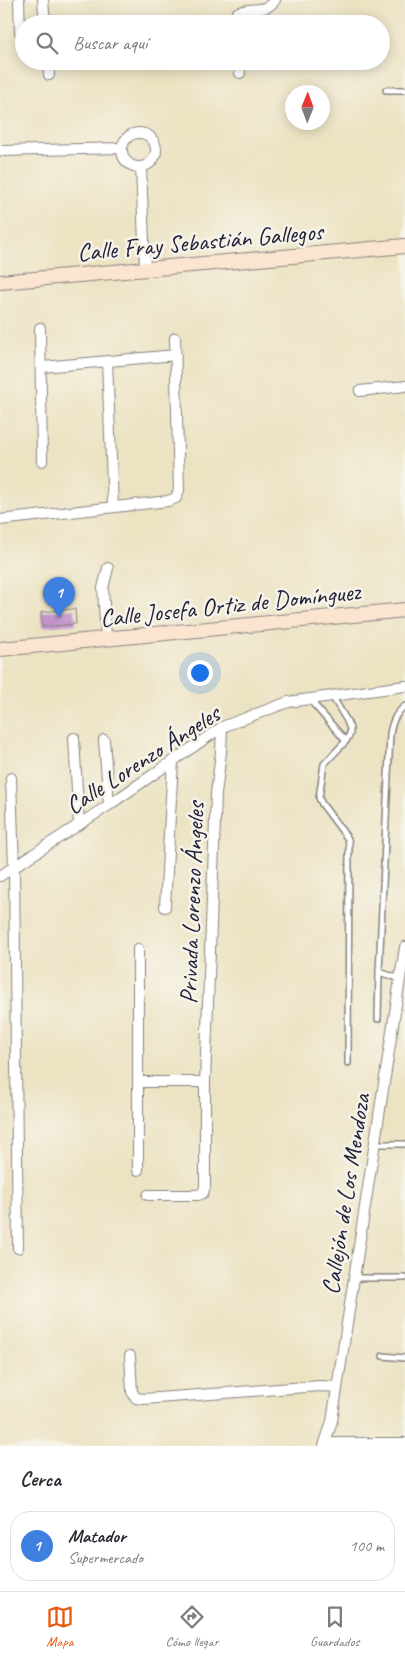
<!DOCTYPE html>
<html lang="es">
<head>
<meta charset="utf-8">
<style>
  body { margin:0; font-family:Caveat,sans-serif; background:#f7f7f7; color:#2b2b33 }
  .compass { position:absolute; left:285px; top:85px; width:45px; height:45px; border-radius:50%; background:#fff; box-shadow:0 2px 12px #0003; rotate:1deg }
  .you { position:absolute; left:199px; top:672px; width:18px; height:18px; margin:-12px; border:4px solid #fff; border-radius:50%; background:#1a73e8; box-shadow:0 0 0 8px #1a73e833 }
  .badge { display:grid; place-items:center; width:32px; height:32px; border-radius:50%; background:#ea580c; color:#fff; font-size:16px; font-weight:700 }
  .pin { position:absolute; translate:-50% -41px; filter:drop-shadow(0 1px 2px #0008) }
  .pin::after { content:''; position:absolute; top:26px; width:18px; height:15px; background:inherit; clip-path:polygon(0 0,100% 0,50% 100%) }
  .list { margin:0; padding:0; list-style:none }
  h2 { display:flex; justify-content:space-between; align-items:center; height:65px; margin:0; padding:0 20px; font-size:21px }
  h2 small { font-size:16px; font-weight:400; color:#7c7c81 }
  .list li { display:grid; grid-template-columns:32px 1fr auto; gap:15px; align-items:center; box-sizing:border-box; height:70px; margin:0 10px 10px; padding:0 10px; border:1px solid #e1e1e2; border-radius:20px }
  .list b { display:block; font-size:19px; white-space:nowrap }
  .list p { margin:0; font-size:16px; white-space:nowrap; color:#7c7c81 }
  .list em { font-size:16px; font-style:normal; color:#7c7c81 }
  .icon { flex:none; width:28px; height:28px; fill:none; stroke:currentColor; stroke-width:2; stroke-linecap:round; stroke-linejoin:round }
  .map { position:relative; flex:none; width:405px; height:1446px; overflow:hidden }
  .search { position:absolute; background:#fff; box-shadow:0 2px 12px #0003; left:15px; right:15px; top:15px; height:55px; display:flex; align-items:center; gap:12px; box-sizing:border-box; padding:0 18px; border-radius:28px; color:#7c7c81; font-size:19px }
  .sheet { height:145px; background:#fff }
  nav { display:flex; justify-content:space-around; align-items:center; box-sizing:border-box; height:70px; border-top:1px solid #e1e1e2; background:#fff; font-size:14px; color:#7c7c81 }
  nav a { display:grid; justify-items:center; gap:2px }
  nav .on { color:#ea580c }
  .map>svg:first-child { display:block }
  .building { fill:#c192cc }
  .lines { fill:none; stroke-linecap:round; stroke-linejoin:round }
  .lane-casing { stroke:#87827f; stroke-width:8 }
  .street-casing { stroke:#87827f; stroke-width:12 }
  .secondary-casing { stroke:#87827f; stroke-width:16 }
  .lane { stroke:#fff; stroke-width:5 }
  .street { stroke:#fff; stroke-width:10 }
  .secondary { stroke:#fce5d0; stroke-width:14 }
  .labels { text-anchor:middle; stroke-width:5; stroke-linejoin:round; paint-order:stroke }
  .street-label { font-size:25px; fill:#22223b; stroke:#f7f3e8 }
</style>
</head>
<body>
<div class="map">
<svg width="405" height="1446" viewBox="0 0 405 1446">
  <rect width="100%" height="100%" fill="#f7f3e8"/>
  <filter id="ink" filterUnits="userSpaceOnUse"><feTurbulence type="fractalNoise" baseFrequency=".02" numOctaves="2"/><feDisplacementMap in="SourceGraphic" scale="10" xChannelSelector="R" yChannelSelector="G"/><feConvolveMatrix kernelMatrix="1 2 1 2 8 2 1 2 1" color-interpolation-filters="sRGB"/></filter>
  <filter id="wash" filterUnits="userSpaceOnUse"><feTurbulence type="fractalNoise" baseFrequency=".0096" numOctaves="4" result="noise"/><feDisplacementMap in="SourceGraphic" scale="20" xChannelSelector="R" yChannelSelector="G"/><feGaussianBlur stdDeviation="1.12" result="paint"/><feColorMatrix in="noise" values="0 0 0 0 0 0 0 0 0 0 0 0 0 0 0 0 0 1.4 0 .05"/><feComposite in="paint" operator="in"/></filter>
  <g filter="url(#wash)">
    <rect width="100%" height="100%" fill="#ece3c3"/>
    <g id="blocks">
      <polygon class="building" points="75,609 76,624 42,627 41,612"/>
    </g>
  </g>
  <g filter="url(#ink)">
    <use href="#blocks" fill-opacity="0" stroke="#87827f" stroke-width="1"/>
    <g class="lines">
      <g class="lane-casing">
        <g id="lane">
          <polyline points="386,90 405,90"/>
          <polyline points="332,696 347,721 350,729 350,734 346,741 324,764 319,798 322,804 348,839 349,845 348,1063"/>
          <polyline points="310,700 346,741"/>
          <path d="M379,972L390,734C392,722 395,714 405,706"/>
          <polyline points="378,1019 379,972 401,979"/>
          <polyline points="374,1144 405,1144"/>
          <polyline points="354,1278 405,1278"/>
          <polyline points="383,1356 405,1358"/>
        </g>
      </g>
      <g class="street-casing">
        <g id="street">
          <polyline points="19,0 20,32"/>
          <polyline points="43,0 45,24"/>
          <path d="M237,24V13C251,6 265,14 275,0"/>
          <polyline points="48,61 49,75"/>
          <polyline points="239,61 240,73"/>
          <circle cx="139" cy="150" r="17"/>
          <polyline points="0,151 122,148"/>
          <polyline points="141,167 145,268"/>
          <polyline points="40,328 42,461"/>
          <polyline points="107,361 113,507"/>
          <polyline points="42,367 176,355"/>
          <polyline points="360,391 405,386"/>
          <polyline points="0,520 168,501 176,498 179,490 175,338"/>
          <polyline points="106,638 103,588 108,568"/>
          <polyline points="74,738 79,825"/>
          <polyline points="104,740 109,805"/>
          <polyline points="11,778 14,868 18,1248"/>
          <polyline points="0,876 109,805 222,727 288,702 405,686"/>
          <polyline points="165,907 173,761"/>
          <polyline points="138,949 138,1170"/>
          <polyline points="138,1082 205,1082"/>
          <polyline points="148,1195 198,1195 203,1193 205,1187 205,1082 216,794 221,752 222,727"/>
          <polyline points="130,1356 132,1392 136,1398 144,1399 320,1386 337,1387"/>
          <polyline points="325,1443 405,1443"/>
          <polyline points="324,1446 332,1421 405,947"/>
        </g>
      </g>
      <g class="secondary-casing">
        <g id="secondary">
          <polyline points="0,282 405,246"/>
          <polyline points="0,649 405,610"/>
        </g>
      </g>
      <use href="#lane" class="lane"/>
      <use href="#street" class="street"/>
      <use href="#secondary" class="secondary"/>
    </g>
  </g>
  <g class="labels">
    <g class="street-label">
      <text transform="translate(200 241) rotate(-5)" y="9">Calle Fray Sebastián Gallegos</text>
      <text transform="translate(230 604) rotate(-6)" y="9">Calle Josefa Ortiz de Domínguez</text>
      <text transform="translate(142 759) rotate(-33)" y="9">Calle Lorenzo Ángeles</text>
      <text transform="translate(191 903) rotate(-88)" y="9">Privada Lorenzo Ángeles</text>
      <text transform="translate(345 1194) rotate(-81)" y="9">Callejón de Los Mendoza</text>
    </g>
  </g>
</svg>
<svg class="compass" viewBox="-18 -18 36 36"><path d="M0-13l5 13h-10z" fill="#e53935"/><path d="M0 13l5-13h-10z" fill="#7c7c81"/></svg>
<div class="you"></div>
<div class="pin badge" style="left:59px;top:618px;background:#3f7fe0">1</div>
<div class="search"><svg class="icon" aria-label="search" viewBox="0 0 24 24"><circle cx="10" cy="10" r="6"/><path d="M15 15l6 6"/></svg>Buscar aquí</div>
</div>
<section class="sheet">
<h2>Cerca<small></small></h2>
<ul class="list">
<li><span class="badge" style="background:#3f7fe0">1</span><div><b>Matador</b><p>Supermercado</p></div><em>100 m</em></li>
</ul>
</section>
<nav>
<a class="on"><svg class="icon" aria-label="map" viewBox="0 0 24 24"><path d="M3 6l6-2 6 2 6-2v14l-6 2-6-2-6 2zM9 4v14M15 6v14"/></svg>Mapa</a>
<a><svg class="icon" aria-label="directions" viewBox="0 0 24 24"><path d="M12 3l9 9-9 9-9-9zM9 14v-3h6M13 9l2 2-2 2"/></svg>Cómo llegar</a>
<a><svg class="icon" aria-label="saved" viewBox="0 0 24 24"><path d="M7 4h10v16l-5-4-5 4z"/></svg>Guardados</a>
</nav>
</body>
</html>
